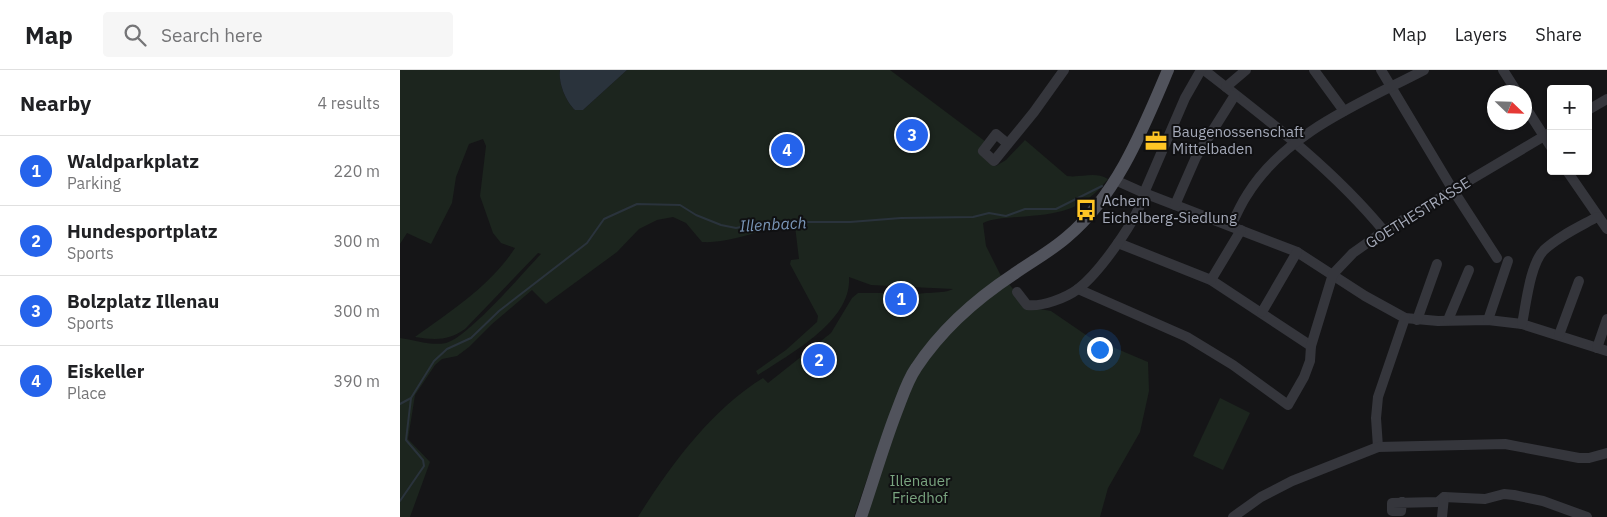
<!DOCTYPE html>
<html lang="en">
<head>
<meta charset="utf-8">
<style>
  body { margin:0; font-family:"IBM Plex Sans",sans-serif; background:#f6f6f6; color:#202124 }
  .controls { position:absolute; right:15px; top:15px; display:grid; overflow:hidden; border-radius:5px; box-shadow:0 1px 4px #0004 }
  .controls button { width:45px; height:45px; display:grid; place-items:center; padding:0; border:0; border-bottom:1px solid #e0e0e0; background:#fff; color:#202124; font:25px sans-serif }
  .compass { position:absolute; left:1087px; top:15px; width:45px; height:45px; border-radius:50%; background:#fff; box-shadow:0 1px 4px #0004; rotate:113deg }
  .you { position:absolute; left:699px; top:279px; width:18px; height:18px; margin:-12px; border:4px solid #fff; border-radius:50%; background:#1a73e8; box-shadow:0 0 0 8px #1a73e833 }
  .badge { display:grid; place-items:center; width:32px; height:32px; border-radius:50%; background:#2563eb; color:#fff; font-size:16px; font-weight:700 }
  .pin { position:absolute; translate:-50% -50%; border:2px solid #fff; box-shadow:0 1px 5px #0006 }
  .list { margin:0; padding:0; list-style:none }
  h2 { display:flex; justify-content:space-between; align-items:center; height:65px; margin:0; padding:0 20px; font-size:21px }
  h2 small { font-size:16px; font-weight:400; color:#757577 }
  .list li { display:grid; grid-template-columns:32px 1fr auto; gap:15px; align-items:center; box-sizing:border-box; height:70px; padding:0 20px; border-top:1px solid #e0e0e0 }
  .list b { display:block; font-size:19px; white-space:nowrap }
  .list p { margin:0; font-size:16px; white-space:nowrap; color:#757577 }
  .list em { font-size:16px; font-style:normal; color:#757577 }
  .icon { flex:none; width:28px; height:28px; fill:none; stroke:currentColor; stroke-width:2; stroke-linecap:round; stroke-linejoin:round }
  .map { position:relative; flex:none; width:1207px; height:447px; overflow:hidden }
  header { display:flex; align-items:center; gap:30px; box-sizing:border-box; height:70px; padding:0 25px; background:#fff; border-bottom:1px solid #e0e0e0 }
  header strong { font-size:24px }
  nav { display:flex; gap:28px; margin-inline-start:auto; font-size:18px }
  .search { width:350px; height:45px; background:#f6f6f6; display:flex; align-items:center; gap:12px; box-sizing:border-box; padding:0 18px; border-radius:5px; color:#757577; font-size:19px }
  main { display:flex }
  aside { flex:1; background:#fff }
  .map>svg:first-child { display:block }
  .green { fill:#1c251e }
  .water { fill:#2a333c }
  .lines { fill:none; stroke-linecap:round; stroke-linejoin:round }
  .stream { stroke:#2a333c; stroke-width:2 }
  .minor { stroke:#35363c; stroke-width:10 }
  .major { stroke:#51535c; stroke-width:12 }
  .labels { text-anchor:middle; stroke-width:4; stroke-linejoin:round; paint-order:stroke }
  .poi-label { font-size:15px; fill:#a5aab9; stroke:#101012; text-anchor:start }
  .street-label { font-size:15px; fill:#a5aab9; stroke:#101012 }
  .park-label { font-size:15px; fill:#7aa580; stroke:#101012 }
  .water-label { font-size:16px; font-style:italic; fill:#7995b7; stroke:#101012 }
</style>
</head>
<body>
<header>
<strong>Map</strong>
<div class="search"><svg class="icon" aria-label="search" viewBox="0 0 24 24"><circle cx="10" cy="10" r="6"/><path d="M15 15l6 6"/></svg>Search here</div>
<nav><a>Map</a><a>Layers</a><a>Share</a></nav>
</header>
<main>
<aside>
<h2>Nearby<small>4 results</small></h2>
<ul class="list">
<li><span class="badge">1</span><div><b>Waldparkplatz</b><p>Parking</p></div><em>220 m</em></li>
<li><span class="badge">2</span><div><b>Hundesportplatz</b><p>Sports</p></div><em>300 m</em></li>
<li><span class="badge">3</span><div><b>Bolzplatz Illenau</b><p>Sports</p></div><em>300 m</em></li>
<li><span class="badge">4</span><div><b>Eiskeller</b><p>Place</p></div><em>390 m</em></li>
</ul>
</aside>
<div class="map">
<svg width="1207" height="447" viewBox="0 0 1207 447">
  <rect width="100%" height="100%" fill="#151517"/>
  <g class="green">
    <path d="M0,0H160C158,13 166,32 175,40H183L227,0H490L586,72L578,82L596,96L606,90L625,70L667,106C682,108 694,101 708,109C682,142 657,144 618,147C606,148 594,148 583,153L586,176L602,208L534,266L481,368L454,447H238C269,397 312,339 363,308L368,313L431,263L452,228L458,223H486L489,226V242L507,243L510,241C511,237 512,228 515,225C518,222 545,224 553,219L471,215L449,207C452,251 391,283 358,305L356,301L386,280L417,252L418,246L390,194L391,190L399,189L395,156C363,157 332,174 302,172L286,153L273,147L257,150L239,159L217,182L146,234L132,220L92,254L69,277L57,286L42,289L35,295L15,325L8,369L30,392L10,447H0V268C14,270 32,276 46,273C68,267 122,204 141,184L138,183L65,259C48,271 35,270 15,267C52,240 90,216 115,178L101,173L93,163L80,126L86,76L83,69L69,74L56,107L52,133L31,174L7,163L0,174Z"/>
    <path d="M609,214L628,237L651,241L689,267L748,292L749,321L740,362L708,418L700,447H465C482,397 502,319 534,278C555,252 581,233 609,214Z"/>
    <polygon points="820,328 850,343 823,400 793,386"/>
  </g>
  <path class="water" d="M160,0H227L183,40H175C166,32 158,13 160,0Z"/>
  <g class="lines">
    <g class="stream">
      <polyline points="0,334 11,328 34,291 47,279 71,268 99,241 187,173 204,149 237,134 280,135 296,145 321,155 336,158 366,152 450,152 501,148 573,147 589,143 606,146 625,139 656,139 702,116"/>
      <polyline points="0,431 24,396 23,390 6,370 11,328"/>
    </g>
    <g class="minor">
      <path d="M804,0C867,49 933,99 984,161"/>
      <polyline points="914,0 944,41"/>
      <polyline points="981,0 1053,120 1097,188"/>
      <polyline points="1103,0 1117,22"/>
      <polyline points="826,17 846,0"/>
      <polyline points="1124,35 1151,77"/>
      <polyline points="1188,40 1207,29"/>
      <polyline points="608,74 596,64 583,81 594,91 634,42 664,0"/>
      <polyline points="1167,101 1207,159"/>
      <polyline points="715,110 744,123 897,182 965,226 1005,248 1038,251 1088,250 1122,254 1207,281"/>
      <polyline points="775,135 796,87 835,25"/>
      <path d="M831,156C836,145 841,134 847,125C886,62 961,33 1024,0"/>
      <polyline points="718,173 811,210 911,276"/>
      <polyline points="811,210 841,160"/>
      <polyline points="678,219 787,267 833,295 888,335 904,307 910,291 911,276 933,204 953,183 984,161 1151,62"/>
      <path d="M617,222L627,235C642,237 666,228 678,219C699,203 739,148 744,123L785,28L801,0"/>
      <polyline points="862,242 897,182"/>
      <polyline points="1017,250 1037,194"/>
      <polyline points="1048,250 1069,200"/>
      <polyline points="1088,250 1108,191"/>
      <path d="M1122,254C1126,235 1130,194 1144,180C1159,166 1179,157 1197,147"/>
      <polyline points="1159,265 1179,211"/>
      <polyline points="1197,278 1207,249"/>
      <polyline points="978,377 976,348 978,327 1005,248"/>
      <polyline points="1002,432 1001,441 992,441 992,433 1038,432 1044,427 1085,429 1104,424 1114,425 1143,431 1187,447"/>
      <polyline points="833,447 861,427 892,411 978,377 1105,374 1179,388 1189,388 1207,383"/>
      <polyline points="1042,447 1044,427"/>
    </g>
    <path class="major" d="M461,447C473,412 483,377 496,343C502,328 507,311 516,298C541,260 576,229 614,204C631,192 651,181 667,167C717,125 743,59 768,0"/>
  </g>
  <defs>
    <g id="office-bare" transform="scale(1.725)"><path d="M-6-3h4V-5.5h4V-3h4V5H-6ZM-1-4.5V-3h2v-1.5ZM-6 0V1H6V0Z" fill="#ffc525" stroke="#101012" stroke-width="2.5" paint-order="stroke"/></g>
    <g id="bus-bare" transform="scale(1.725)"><path d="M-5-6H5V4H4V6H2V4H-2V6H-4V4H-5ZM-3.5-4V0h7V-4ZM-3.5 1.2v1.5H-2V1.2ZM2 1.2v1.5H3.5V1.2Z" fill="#ffc525" stroke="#101012" stroke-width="2.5" paint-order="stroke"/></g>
  </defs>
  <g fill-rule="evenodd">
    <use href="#office-bare" x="756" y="71"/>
    <use href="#bus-bare" x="686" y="140"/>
  </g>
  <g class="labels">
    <g class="poi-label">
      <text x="772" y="67">Baugenossenschaft<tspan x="772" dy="17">Mittelbaden</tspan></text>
      <text x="702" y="136">Achern<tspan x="702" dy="17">Eichelberg-Siedlung</tspan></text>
    </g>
    <g class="street-label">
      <text transform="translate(1018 143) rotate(-32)" y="5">GOETHESTRASSE</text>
    </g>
    <g class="park-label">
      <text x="520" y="416">Illenauer<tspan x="520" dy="17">Friedhof</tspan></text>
    </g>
    <g class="water-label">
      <text transform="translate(373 154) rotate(-3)" y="6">Illenbach</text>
    </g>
  </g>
</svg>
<div class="controls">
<button>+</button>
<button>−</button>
</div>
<svg class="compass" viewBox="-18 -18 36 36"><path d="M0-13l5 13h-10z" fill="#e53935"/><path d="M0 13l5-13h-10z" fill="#757577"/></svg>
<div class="you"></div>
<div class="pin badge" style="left:501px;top:229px">1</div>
<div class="pin badge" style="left:419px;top:290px">2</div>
<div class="pin badge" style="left:512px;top:65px">3</div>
<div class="pin badge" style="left:387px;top:80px">4</div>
</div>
</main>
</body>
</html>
